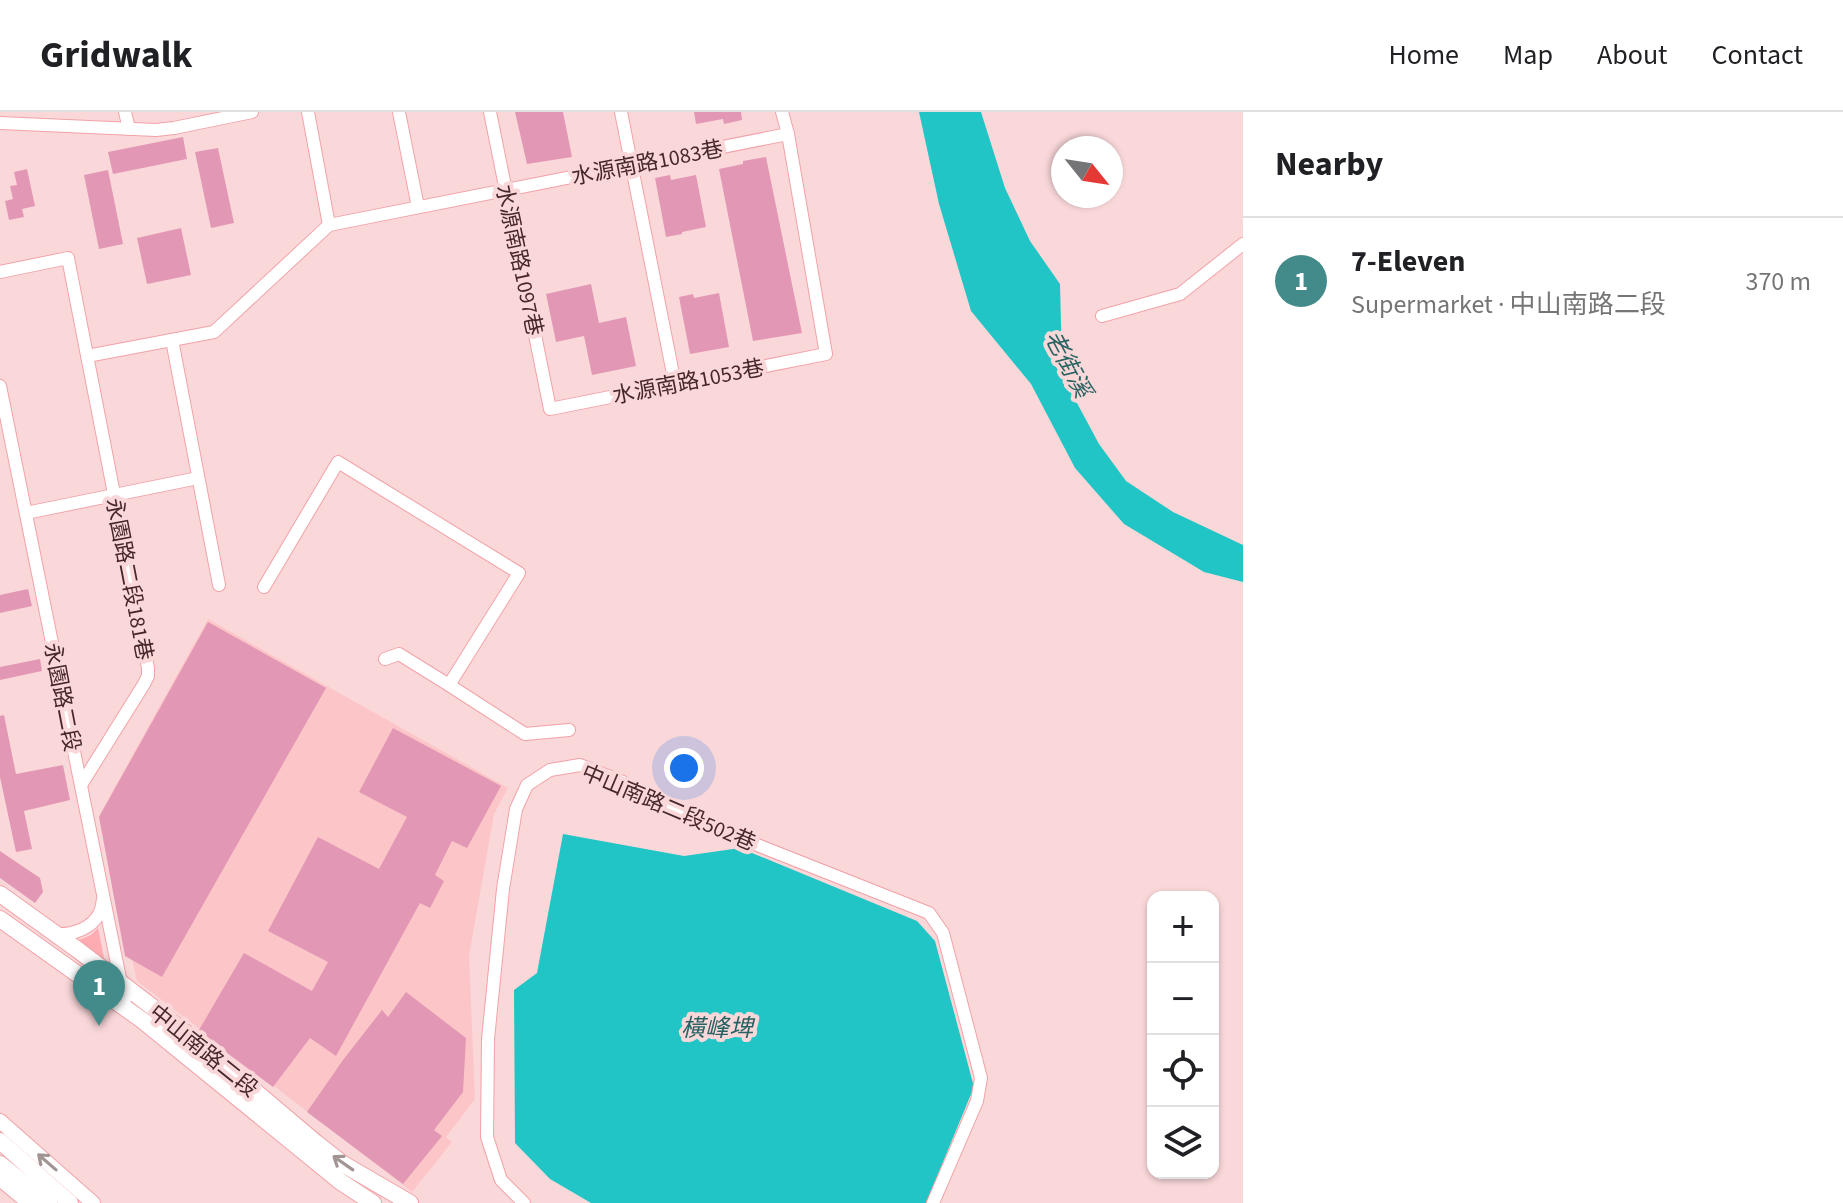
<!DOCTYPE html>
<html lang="en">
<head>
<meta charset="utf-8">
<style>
  body { margin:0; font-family:"Source Sans 3","Noto Sans TC",sans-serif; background:#f6f6f6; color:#202124 }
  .controls { position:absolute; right:24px; bottom:24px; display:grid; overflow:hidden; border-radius:16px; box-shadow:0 2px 6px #0004 }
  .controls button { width:72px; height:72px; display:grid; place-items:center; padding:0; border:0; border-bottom:2px solid #e0e0e0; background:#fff; color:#202124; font:40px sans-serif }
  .compass { position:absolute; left:1051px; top:24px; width:72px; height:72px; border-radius:50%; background:#fff; box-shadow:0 2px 6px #0004; rotate:120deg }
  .you { position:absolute; left:684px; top:656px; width:28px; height:28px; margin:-20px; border:6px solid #fff; border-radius:50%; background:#1a73e8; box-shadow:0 0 0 12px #1a73e833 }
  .badge { display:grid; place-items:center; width:52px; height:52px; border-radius:50%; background:#438b8a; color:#fff; font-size:26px; font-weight:700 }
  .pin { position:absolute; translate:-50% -66px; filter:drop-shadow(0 2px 4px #0008) }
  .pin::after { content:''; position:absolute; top:42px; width:28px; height:24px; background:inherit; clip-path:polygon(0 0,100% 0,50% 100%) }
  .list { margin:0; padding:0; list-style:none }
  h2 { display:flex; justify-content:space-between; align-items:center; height:104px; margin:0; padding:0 32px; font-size:34px }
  h2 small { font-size:26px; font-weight:400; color:#757577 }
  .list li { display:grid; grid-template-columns:52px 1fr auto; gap:24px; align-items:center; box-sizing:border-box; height:128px; padding:0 32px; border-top:2px solid #e0e0e0 }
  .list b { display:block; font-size:30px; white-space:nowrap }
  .list p { margin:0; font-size:26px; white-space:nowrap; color:#757577 }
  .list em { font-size:26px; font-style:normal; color:#757577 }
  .icon { flex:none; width:44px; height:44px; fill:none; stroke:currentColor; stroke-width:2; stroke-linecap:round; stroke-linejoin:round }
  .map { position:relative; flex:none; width:1243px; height:1091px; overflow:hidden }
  header { display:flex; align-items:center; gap:48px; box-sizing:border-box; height:112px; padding:0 40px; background:#fff; border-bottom:2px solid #e0e0e0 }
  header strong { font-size:38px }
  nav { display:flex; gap:44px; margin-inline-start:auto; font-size:28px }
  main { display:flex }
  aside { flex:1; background:#fff }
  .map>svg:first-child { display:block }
  .built { fill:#fcc5c8 }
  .green { fill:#feabb1 }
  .water { fill:#22c5c5 }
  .building { fill:#e298b5 }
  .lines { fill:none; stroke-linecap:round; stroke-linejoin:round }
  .minor-casing { stroke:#f2a2a7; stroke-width:14 }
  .tertiary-casing { stroke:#f2a2a7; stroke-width:16 }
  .secondary-casing { stroke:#f2a2a7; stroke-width:18 }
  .minor { stroke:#fff; stroke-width:12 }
  .tertiary { stroke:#fff; stroke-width:14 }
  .secondary { stroke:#fff; stroke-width:16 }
  .oneway { stroke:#a39494 }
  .labels { text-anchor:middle; stroke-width:8; stroke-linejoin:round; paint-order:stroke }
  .street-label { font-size:22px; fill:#47282a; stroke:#fad8da }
  .water-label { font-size:24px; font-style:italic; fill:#276362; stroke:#fad8da }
</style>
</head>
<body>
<header>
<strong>Gridwalk</strong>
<nav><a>Home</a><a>Map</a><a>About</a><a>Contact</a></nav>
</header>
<main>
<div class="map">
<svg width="1243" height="1091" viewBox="0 0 1243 1091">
  <rect width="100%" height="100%" fill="#fad8da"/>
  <polygon class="built" points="208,507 508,676 494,702 469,844 475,987 446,1025 452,1030 412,1080 137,869 100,702"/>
  <polygon class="green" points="98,816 104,846 102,847 79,828 91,823"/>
  <g class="water">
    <polygon points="919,0 981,0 1005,76 1030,129 1060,172 1062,251 1077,291 1099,332 1126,369 1173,400 1243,433 1243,470 1204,460 1124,412 1075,356 1031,272 971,199 939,92"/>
    <polygon points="563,722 684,744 740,736 917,809 935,829 974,975 926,1091 591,1091 550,1067 515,1031 514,878 537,861"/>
  </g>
  <g class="building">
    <polygon points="515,0 563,0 572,45 527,52"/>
    <polygon points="694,0 741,0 742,8 724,12 723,7 696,12"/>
    <polygon points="183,25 187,47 113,62 108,40"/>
    <polygon points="218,36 234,111 211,116 195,40"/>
    <polygon points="766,45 802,221 753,229 719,57 743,52 743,49"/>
    <polygon points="27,57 35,94 22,97 24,105 9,108 5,89 13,87 10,74 17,73 14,60"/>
    <polygon points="108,58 123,132 99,137 84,63"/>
    <polygon points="670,63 671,68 696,63 706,115 682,120 682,122 666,125 655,66"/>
    <polygon points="181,116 191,163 147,172 137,126"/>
    <polygon points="591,172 599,211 626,205 636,254 592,263 584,224 556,230 546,182"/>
    <polygon points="719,181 729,235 690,242 679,185 693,182 694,186"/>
    <polygon points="28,477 32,494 0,501 0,483"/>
    <polygon points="208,510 326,576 162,865 125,844 99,705"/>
    <polygon points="40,547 42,559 0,568 0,555"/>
    <polygon points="4,603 16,662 63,653 70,688 24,699 32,737 16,740 0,665 0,604"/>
    <polygon points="393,616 501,674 467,736 452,729 435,763 444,769 430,796 420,791 336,944 310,926 273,975 223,938 199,918 244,841 312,879 328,850 268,819 318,725 379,757 407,705 359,680"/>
    <polygon points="0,739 40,766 43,780 35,791 0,766"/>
    <polygon points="406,880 466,926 463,980 434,1018 442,1024 403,1072 307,1000 343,948 382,898 388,905"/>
  </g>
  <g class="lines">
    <g class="minor-casing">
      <g id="minor">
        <polyline points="125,0 129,17"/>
        <polyline points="308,0 329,113"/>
        <polyline points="399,0 418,95"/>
        <polyline points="490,0 550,297 826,242 788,22 782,0"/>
        <polyline points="621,0 675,272"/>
        <polyline points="0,11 156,18 174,16 252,0"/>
        <polyline points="0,160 68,146 148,556 148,564 144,572 81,673"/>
        <polyline points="1102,204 1180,182 1243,132"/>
        <polyline points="172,228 219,473"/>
        <polyline points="87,244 214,220 329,113 788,22"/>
        <polyline points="0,274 126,896"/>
        <polyline points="26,401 198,366"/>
        <polyline points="264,475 338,350 519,461 449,573 399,542 385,547"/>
        <polyline points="449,573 525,622 569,618"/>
        <path d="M56,822C72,823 91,817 99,802C102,797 102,792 103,787"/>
        <polyline points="524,1091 501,1068 487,1025 488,927 503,777 516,697 527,673 550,658 580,653 623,670 674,700 929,801 943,821 981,966 977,989 933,1091"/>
      </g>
    </g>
    <g class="tertiary-casing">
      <g id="tertiary">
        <polyline points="0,1009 93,1091"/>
        <polyline points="0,1067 29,1091"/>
      </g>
    </g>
    <g class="secondary-casing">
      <g id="secondary">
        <polyline points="0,782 78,838 181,917 315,1030 343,1052 410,1091"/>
        <polyline points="0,807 142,908 341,1070 373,1091"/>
        <polyline points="0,1029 70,1091"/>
        <polyline points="0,1052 49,1091"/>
      </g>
    </g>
    <use href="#minor" class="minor"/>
    <use href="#tertiary" class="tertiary"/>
    <use href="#secondary" class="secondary"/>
  </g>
  <defs><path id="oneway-shaft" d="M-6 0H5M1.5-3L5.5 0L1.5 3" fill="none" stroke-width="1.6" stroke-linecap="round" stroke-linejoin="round" transform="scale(2)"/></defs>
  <g class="oneway">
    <use href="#oneway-shaft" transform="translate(47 1050) rotate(-139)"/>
    <use href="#oneway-shaft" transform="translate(343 1051) rotate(-145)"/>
  </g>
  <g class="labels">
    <g class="street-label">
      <text transform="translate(647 50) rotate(-11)" y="8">水源南路1083巷</text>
      <text transform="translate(520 148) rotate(78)" y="8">水源南路1097巷</text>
      <text transform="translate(688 269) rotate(-11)" y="8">水源南路1053巷</text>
      <text transform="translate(130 467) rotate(79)" y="8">永園路二段181巷</text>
      <text transform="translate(63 585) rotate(79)" y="8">永園路二段</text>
      <text transform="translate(669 695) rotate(23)" y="8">中山南路二段502巷</text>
      <text transform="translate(204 938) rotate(39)" y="8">中山南路二段</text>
    </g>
    <g class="water-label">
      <text transform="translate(1068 252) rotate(62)" y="8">老街溪</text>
      <text x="717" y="924">橫峰埤</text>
    </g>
  </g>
</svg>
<div class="controls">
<button>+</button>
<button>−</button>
<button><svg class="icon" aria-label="locate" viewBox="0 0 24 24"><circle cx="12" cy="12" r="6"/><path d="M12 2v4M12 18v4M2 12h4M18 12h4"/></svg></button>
<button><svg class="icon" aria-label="layers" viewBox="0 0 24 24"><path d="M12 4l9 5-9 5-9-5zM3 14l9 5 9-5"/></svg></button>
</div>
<svg class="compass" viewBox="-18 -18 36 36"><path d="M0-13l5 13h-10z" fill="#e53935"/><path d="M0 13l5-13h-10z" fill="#757577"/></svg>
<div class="you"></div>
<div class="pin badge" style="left:99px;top:914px">1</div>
</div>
<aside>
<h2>Nearby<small></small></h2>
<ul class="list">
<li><span class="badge">1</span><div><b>7-Eleven</b><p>Supermarket · 中山南路二段</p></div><em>370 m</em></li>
</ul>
</aside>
</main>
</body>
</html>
